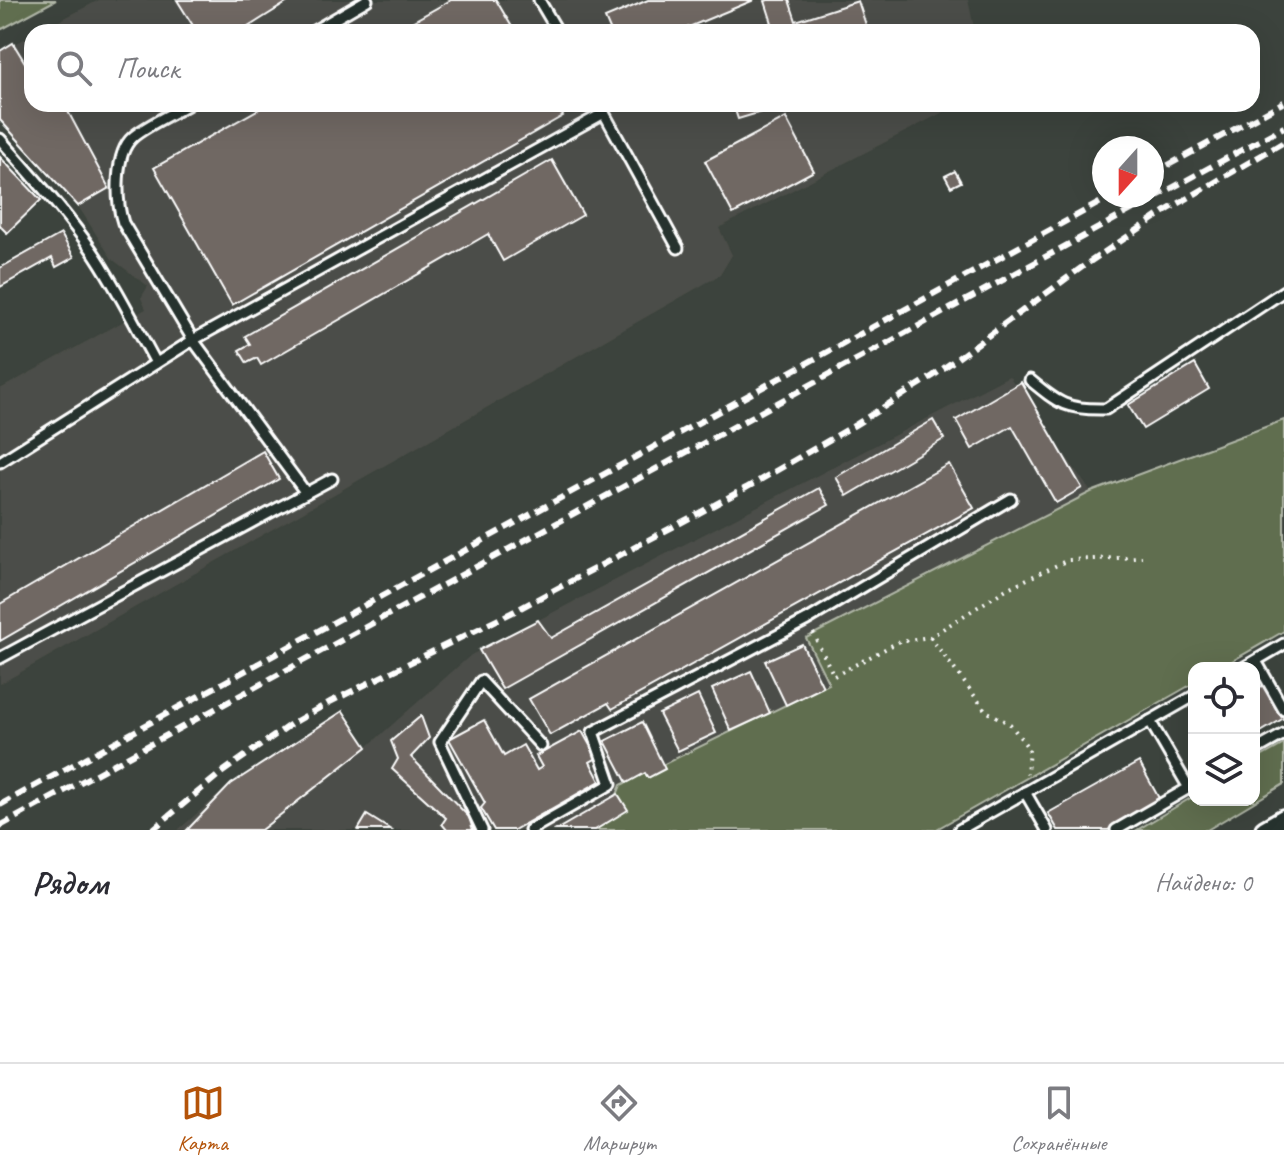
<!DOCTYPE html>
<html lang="ru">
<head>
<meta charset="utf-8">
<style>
  body { margin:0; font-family:Caveat,sans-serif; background:#f2f2f3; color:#2b2b33 }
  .controls { position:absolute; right:24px; bottom:24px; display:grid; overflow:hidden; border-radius:16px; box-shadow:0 8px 32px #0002 }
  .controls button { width:72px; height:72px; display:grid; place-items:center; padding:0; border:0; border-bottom:2px solid #e1e1e2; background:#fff; color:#2b2b33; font:40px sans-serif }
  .compass { position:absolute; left:1092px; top:136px; width:72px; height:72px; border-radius:50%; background:#fff; box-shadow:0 8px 32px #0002; rotate:201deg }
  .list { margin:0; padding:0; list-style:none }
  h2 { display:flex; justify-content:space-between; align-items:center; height:104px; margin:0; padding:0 32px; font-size:34px }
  h2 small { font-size:26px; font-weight:400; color:#7c7c81 }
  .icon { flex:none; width:44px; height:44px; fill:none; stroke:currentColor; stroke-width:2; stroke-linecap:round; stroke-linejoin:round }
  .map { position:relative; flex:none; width:1284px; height:830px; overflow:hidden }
  .search { position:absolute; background:#fff; box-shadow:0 8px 32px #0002; left:24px; right:24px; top:24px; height:88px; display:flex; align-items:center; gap:20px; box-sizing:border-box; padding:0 28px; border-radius:24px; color:#7c7c81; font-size:30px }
  .sheet { height:232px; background:#fff }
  nav { display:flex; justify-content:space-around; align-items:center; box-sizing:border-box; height:112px; border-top:2px solid #e1e1e2; background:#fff; font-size:22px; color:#7c7c81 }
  nav a { display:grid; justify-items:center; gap:4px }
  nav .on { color:#b45309 }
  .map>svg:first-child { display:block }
  .built { fill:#4c4e48 }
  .green { fill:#606e4f; stroke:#b0b6a7; stroke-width:2 }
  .building { fill:#706763; stroke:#fff; stroke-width:2 }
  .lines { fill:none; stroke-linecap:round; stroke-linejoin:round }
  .service-casing { stroke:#fff; stroke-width:15 }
  .minor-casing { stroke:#fff; stroke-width:24 }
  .path { stroke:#fff; stroke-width:4; stroke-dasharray:2 6; stroke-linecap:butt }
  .service { stroke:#26332d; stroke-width:9 }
  .minor { stroke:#26332d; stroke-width:18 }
  .rail { stroke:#fff; stroke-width:6; stroke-dasharray:12 6; stroke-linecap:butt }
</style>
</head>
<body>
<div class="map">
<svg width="1284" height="830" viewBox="0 0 1284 830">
  <rect width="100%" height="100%" fill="#3c433d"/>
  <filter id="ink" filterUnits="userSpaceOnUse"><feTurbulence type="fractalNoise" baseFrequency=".0125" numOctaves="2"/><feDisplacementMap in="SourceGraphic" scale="16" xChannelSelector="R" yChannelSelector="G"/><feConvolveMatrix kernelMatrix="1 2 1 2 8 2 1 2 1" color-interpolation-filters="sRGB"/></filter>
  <g filter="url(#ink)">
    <g class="built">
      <polygon points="99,0 968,0 975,32 38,32"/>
      <polygon points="32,35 32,104 959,104 719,228 732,255 720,275 0,684 0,389 146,309 141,298 148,286 112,259 78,206 0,120 0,52"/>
      <polygon points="1009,376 1091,492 806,638 830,683 622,785 609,814 584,830 178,830 231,784 343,711 367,747 471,655"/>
    </g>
    <g class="green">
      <polygon points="0,0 56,0 2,29 0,28"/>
      <polygon points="1284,420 1284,631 1220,668 1194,668 1194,683 935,830 584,830 609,814 621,785 829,684 806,638 1091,492"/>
      <polygon points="1284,744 1284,784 1207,830 1137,830 1194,796 1194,800 1254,800 1254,761"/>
    </g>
    <g class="building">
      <polygon points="177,0 291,0 240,32 197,32"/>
      <polygon points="451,0 496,0 515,32 394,32"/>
      <polygon points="648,0 754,0 677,32 611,32 605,18"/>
      <polygon points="768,0 789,0 796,21 858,1 867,28 855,32 746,32 772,23 765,1"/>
      <polygon points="13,43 32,74 32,104 64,104 109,188 78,206 0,120 0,51"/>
      <polygon points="268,104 556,104 563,116 232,305 154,168"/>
      <polygon points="733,104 788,104 738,119"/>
      <polygon points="786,118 814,171 733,214 705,161"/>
      <polygon points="0,157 41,200 7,233 0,226"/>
      <polygon points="552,160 583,215 503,261 488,234 261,365 257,358 247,363 239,350 250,344 245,336"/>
      <polygon points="955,171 961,182 951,187 945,176"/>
      <polygon points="61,234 74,257 56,267 52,258 0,287 0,268"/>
      <polygon points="1195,364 1209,389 1143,429 1128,405"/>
      <polygon points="1021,382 1082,488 1056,503 1012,426 972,449 956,420"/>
      <polygon points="933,420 944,439 847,496 836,477"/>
      <polygon points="263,451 279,479 0,641 0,604"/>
      <polygon points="949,464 974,508 612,709 608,703 550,735 529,699"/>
      <polygon points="819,488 829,505 502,689 479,650 538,620 551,638"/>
      <polygon points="802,644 823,687 786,705 765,661"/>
      <polygon points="751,671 770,713 731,731 712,689"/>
      <polygon points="1265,684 1284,718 1254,736 1254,691"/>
      <polygon points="698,695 716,733 678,751 659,714"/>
      <polygon points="343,711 367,747 261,830 187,830 231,784"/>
      <polygon points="421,716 429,738 411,757 469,817 473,830 447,830 442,824 446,818 392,769 398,759 391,741"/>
      <polygon points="484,720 504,756 523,745 537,770 542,767 536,756 582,731 597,758 590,762 600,781 514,830 494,830 481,808 485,803 449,739"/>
      <polygon points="642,722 665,769 648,778 645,773 627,783 605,741"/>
      <polygon points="1139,762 1160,800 1108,830 1058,830 1048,813"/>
      <polygon points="618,794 628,810 595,830 556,830"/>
      <polygon points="367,815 391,830 358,830"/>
    </g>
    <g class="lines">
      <g class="service-casing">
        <g id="service">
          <polyline points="539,0 558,32"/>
          <polyline points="312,32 367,0"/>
          <path d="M189,104C174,113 145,126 133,137C114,153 116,202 123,223L193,340L306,493"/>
          <polyline points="604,113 678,248"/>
          <path d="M0,139C31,175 64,210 91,249C116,285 135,325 156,363"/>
          <path d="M1030,380C1059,404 1067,410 1106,409L1284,291"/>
          <polyline points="0,462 193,340 604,113 599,104"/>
          <polyline points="0,658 332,479"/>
          <polyline points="1256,661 1284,710"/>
          <polyline points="1243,668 1284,644"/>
          <polyline points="1150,721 1189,788"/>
          <polyline points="1254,751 1284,734"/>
          <polyline points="1025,792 1047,830"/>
          <polyline points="482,830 440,742 481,681 541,746"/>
          <polyline points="530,830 611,784 593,732 807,620 1011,499"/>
          <polyline points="959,830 1194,696"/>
          <polyline points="1116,830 1194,785"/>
        </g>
      </g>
      <g class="minor-casing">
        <polyline id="minor" points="1265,830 1284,819"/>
      </g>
      <g class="path">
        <polyline points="813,633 834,676 900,641 930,637 1008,588 1068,560 1142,557"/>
        <polyline points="930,637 986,711 1010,724 1029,749 1027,774"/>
      </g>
      <use href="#service" class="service"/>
      <use href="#minor" class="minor"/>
      <g class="rail">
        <polyline points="1152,174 1284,102"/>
        <polyline points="0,805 1112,196"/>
        <polyline points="0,826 1284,127"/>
        <polyline points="152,830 221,773 291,724 330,702 511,613 746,488 855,425 933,376 1085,265 1169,209 1284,142"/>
      </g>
    </g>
  </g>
</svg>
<div class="controls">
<button><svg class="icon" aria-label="locate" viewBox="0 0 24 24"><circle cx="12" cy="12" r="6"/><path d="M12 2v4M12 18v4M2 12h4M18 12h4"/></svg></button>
<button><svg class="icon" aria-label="layers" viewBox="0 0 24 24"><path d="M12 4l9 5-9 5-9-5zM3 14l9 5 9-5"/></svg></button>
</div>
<svg class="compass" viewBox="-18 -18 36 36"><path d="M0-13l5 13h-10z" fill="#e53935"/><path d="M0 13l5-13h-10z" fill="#7c7c81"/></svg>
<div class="search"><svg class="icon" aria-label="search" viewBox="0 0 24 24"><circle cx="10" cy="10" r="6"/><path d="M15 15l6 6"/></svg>Поиск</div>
</div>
<section class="sheet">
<h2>Рядом<small>Найдено: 0</small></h2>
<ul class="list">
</ul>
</section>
<nav>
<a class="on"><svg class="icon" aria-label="map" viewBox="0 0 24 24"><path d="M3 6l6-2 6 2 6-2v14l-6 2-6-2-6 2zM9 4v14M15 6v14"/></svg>Карта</a>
<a><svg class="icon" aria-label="directions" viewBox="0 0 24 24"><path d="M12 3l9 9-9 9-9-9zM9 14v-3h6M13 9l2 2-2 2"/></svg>Маршрут</a>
<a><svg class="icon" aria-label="saved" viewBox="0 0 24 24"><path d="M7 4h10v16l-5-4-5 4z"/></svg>Сохранённые</a>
</nav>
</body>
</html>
